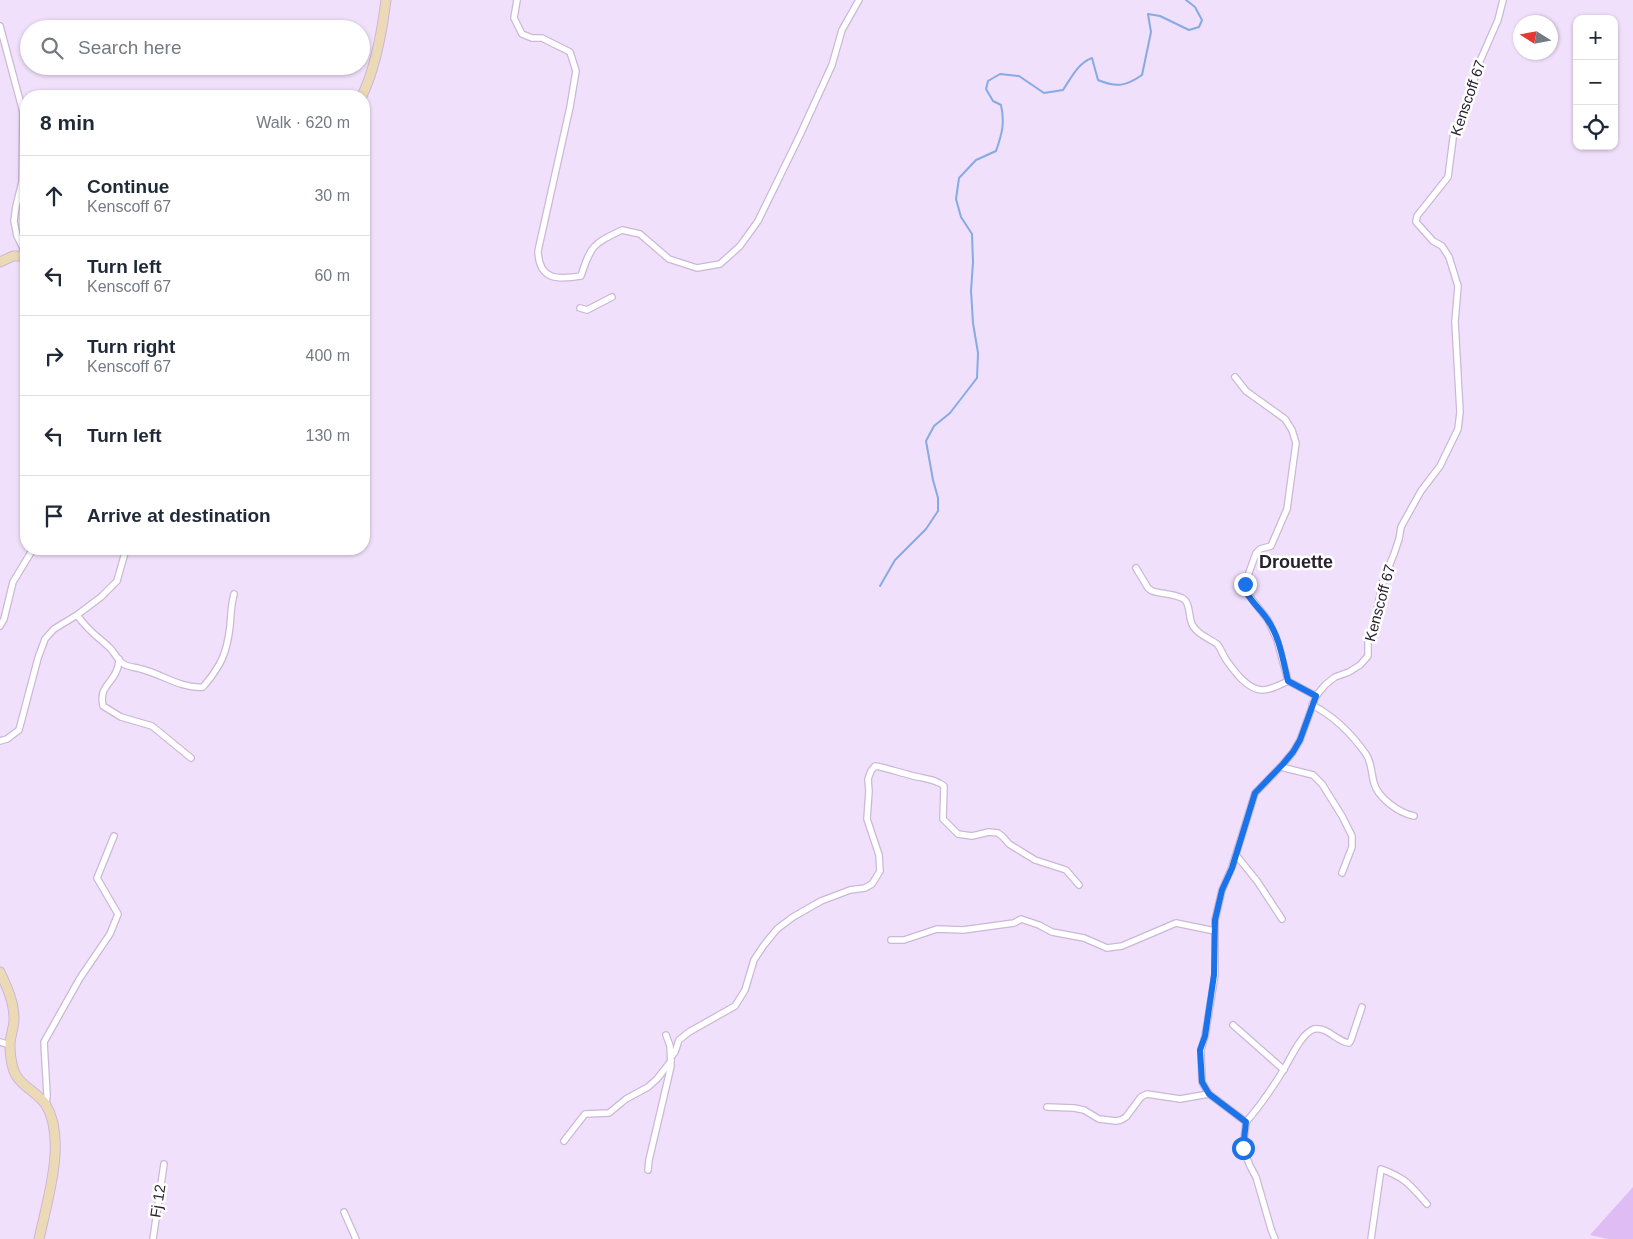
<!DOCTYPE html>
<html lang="en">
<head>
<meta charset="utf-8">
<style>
  body { margin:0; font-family:Arial,sans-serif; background:#f6f6f7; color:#1f2937 }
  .controls { position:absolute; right:15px; top:15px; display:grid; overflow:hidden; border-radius:10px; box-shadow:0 1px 4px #0004 }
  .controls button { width:45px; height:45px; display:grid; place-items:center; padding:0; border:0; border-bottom:1px solid #e0e1e3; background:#fff; color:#1f2937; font:25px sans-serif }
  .compass { position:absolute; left:1513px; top:15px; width:45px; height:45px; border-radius:50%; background:#fff; box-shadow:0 1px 4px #0004; rotate:281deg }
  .stop { position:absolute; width:15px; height:15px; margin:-11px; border:4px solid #1a73e8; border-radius:50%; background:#fff }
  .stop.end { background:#1a73e8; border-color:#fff; box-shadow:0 1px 5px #0008 }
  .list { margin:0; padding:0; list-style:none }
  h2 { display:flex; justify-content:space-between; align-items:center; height:65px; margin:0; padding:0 20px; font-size:21px }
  h2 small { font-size:16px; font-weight:400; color:#747a83 }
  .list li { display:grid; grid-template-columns:32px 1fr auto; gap:15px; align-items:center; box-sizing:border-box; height:80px; padding:0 20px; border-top:1px solid #e0e1e3 }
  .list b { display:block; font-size:19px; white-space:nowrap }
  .list p { margin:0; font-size:16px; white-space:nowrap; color:#747a83 }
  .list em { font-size:16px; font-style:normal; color:#747a83 }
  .icon { flex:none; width:28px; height:28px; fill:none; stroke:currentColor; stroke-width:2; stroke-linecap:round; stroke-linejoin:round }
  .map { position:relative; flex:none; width:1633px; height:1239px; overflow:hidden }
  .search { position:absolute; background:#fff; box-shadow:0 1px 4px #0004; left:20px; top:20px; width:350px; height:55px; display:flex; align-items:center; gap:12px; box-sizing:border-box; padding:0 18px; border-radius:28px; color:#747a83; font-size:19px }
  .panel { position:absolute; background:#fff; box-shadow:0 1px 4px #0004; left:20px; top:90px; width:350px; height:465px; border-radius:20px }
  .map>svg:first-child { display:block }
  .green { fill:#dfbcf4 }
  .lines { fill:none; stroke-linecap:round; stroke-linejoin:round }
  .stream { stroke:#86aae3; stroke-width:2 }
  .street-casing { stroke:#cbb7d7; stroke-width:8 }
  .secondary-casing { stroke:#cbb7d7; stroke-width:11 }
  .street { stroke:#fff; stroke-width:5.5 }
  .secondary { stroke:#ecdab7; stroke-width:9 }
  .route { stroke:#1a73e8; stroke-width:6 }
  .labels { text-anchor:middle; stroke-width:5; stroke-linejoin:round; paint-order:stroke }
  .street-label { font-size:15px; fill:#29222e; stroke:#fff }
  .quarter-label { font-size:18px; font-weight:bold; fill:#29222e; stroke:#fff }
</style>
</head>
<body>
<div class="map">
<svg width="1633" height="1239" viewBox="0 0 1633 1239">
  <rect width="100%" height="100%" fill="#f1e0fb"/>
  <polygon class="green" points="1633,1187 1633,1239 1608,1239 1590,1235"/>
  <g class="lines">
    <path class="stream" d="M880,586L895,560L926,529L938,511V498L933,480L926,441L934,426L950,413L977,378L978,353L973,323L971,291L973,262L972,234L961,217L956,199L959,178L976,160L996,151C1002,134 1005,123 1001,105L993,101L986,89L988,81L1000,74L1019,76L1044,93L1063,90C1071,78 1078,63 1092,58L1098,80C1117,88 1126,86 1142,75L1151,32L1148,14L1160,16L1189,30L1199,27L1202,20L1195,7L1186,0"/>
    <g class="street-casing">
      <g id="street">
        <path d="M517,0L514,18L522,34L532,38H542L570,52L576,71L570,107L538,251C539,280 557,280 581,276C591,245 593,244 622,230L640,234L669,259L697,268L720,264L740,246L758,221L800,135L832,65L842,30L859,0"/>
        <polyline points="0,26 23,112 22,182 16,206 14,221 17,236 26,254"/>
        <polyline points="580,308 587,310 612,297"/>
        <polyline points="1235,377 1246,391 1285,419 1292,430 1296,443 1287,509 1271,546 1260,549 1256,553 1245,584 1247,593 1268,620 1277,640 1288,681 1316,696"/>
        <path d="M1136,568L1148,588L1152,591C1160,594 1179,594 1185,600C1191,607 1188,618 1193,626C1198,635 1209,638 1217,644C1221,648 1223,656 1227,661C1235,672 1247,689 1262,690C1271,690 1280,685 1288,681"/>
        <path d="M77,615C88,631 97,636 110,648C114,652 117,659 122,663C127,667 134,667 141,669C162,674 181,689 203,687C221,666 227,653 230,626C231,614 231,605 234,594"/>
        <polyline points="0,626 4,619 13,582 33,549"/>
        <path d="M119,659C119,663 118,668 116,672C110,685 99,688 103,706L121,717L152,726L191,758"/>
        <path d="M1312,705C1334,716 1351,733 1366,754C1372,763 1371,773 1374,783C1378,798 1399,813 1414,816"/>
        <polyline points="0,741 7,739 19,730 38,658 45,639 54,629 77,615 101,597 117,581 126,549"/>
        <polyline points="1281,767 1313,775 1322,784 1342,816 1352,836 1352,847 1342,873"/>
        <polyline points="1236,855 1257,881 1282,919"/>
        <polyline points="891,940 904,940 937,929 963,930 1014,923 1021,919 1039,925 1052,932 1084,938 1107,948 1122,946 1176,923 1215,931"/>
        <polyline points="1233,1025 1284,1070"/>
        <polyline points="0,1042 10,1045"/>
        <path d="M671,1057L675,1052L679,1040L689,1032L735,1006L745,990L754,960L764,945L777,929L793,917L821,901L850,890L865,888L872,884L880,871L879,855L867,819L869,791L868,779L871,771L875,766C887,768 898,772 910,775C923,779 934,778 944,786L943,819L958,834L972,836L989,832L998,833L1003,837L1009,844L1035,860L1066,870L1079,885"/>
        <polyline points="46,1105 47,1095 44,1042 80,978 110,934 118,914 97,878 114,836"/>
        <polyline points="1047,1107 1074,1108 1084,1110 1099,1119 1116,1121 1121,1120 1126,1117 1141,1097 1147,1094 1180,1099 1209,1094"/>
        <path d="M1246,1122C1260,1106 1273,1087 1284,1069C1290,1059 1295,1048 1302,1039C1305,1035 1309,1031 1314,1029C1327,1026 1337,1042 1349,1043L1351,1040L1362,1007"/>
        <polyline points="564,1141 585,1114 609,1113 626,1099 648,1087 657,1079 671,1061"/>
        <polyline points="648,1170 649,1160 671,1066 670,1046 666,1035"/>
        <polyline points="344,1212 356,1239"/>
        <polyline points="153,1239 164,1164"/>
        <polyline points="1275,1239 1271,1229 1256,1177 1250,1166 1243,1148 1246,1122 1209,1094 1202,1082 1201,1050 1205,1036 1215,975 1215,920 1222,890 1232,867 1255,793 1283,764 1293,752 1300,740 1316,696 1325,685 1335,677 1349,672 1360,665 1368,656 1368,636 1374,624 1383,581 1394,554 1399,539 1401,527 1421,491 1440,466 1458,429 1460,412 1455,322 1458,286 1449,257 1442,246 1433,241 1416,222 1417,216 1448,177 1454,131 1465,108 1480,61 1498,20 1503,0"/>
        <path d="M1371,1239L1381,1169C1406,1178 1410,1185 1427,1204"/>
      </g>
    </g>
    <g class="secondary-casing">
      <g id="secondary">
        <path d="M362,96C376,67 382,32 386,0"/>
        <polyline points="0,262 13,256 26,256"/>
        <path d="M0,972C7,987 14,1002 14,1019C14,1028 10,1036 10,1045C10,1052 11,1061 13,1068C17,1085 37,1091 46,1105C67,1140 47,1201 39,1239"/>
      </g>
    </g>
    <use href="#street" class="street"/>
    <use href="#secondary" class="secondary"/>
  </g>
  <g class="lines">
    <path class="route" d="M1243,1148L1246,1122L1209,1094L1202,1082L1200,1050L1205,1036L1214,975L1215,920L1222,890L1232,868L1255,793L1283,764L1293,752L1300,740L1316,696L1288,681C1283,661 1280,637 1267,619C1260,608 1245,597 1245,584"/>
  </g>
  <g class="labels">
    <g class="street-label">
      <text transform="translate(1468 98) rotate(-71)" y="5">Kenscoff 67</text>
      <text transform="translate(1380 603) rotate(-75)" y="5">Kenscoff 67</text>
      <text transform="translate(158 1201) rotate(-81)" y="5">Fj 12</text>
    </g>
    <g class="quarter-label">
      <text x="1296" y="568">Drouette</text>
    </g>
  </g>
</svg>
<div class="controls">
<button>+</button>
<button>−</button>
<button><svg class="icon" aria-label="locate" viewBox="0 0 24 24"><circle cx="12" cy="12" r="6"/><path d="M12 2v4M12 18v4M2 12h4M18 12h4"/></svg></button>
</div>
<svg class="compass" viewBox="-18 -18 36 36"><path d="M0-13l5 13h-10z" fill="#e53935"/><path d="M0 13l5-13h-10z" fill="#747a83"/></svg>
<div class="stop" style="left:1243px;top:1148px"></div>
<div class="stop end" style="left:1245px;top:584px"></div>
<div class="search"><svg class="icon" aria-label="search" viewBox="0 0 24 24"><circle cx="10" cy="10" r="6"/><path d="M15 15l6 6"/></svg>Search here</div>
<section class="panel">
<h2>8 min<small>Walk · 620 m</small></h2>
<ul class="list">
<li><svg class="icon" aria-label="ahead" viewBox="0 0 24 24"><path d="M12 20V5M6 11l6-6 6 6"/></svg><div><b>Continue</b><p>Kenscoff 67</p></div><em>30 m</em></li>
<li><svg class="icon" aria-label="left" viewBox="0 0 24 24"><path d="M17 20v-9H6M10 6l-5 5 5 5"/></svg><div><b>Turn left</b><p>Kenscoff 67</p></div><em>60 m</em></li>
<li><svg class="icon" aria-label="right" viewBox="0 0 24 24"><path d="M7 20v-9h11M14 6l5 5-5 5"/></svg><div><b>Turn right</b><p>Kenscoff 67</p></div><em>400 m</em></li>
<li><svg class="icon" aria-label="left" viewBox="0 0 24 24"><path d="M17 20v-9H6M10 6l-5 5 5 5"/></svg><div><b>Turn left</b></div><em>130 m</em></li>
<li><svg class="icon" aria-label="arrive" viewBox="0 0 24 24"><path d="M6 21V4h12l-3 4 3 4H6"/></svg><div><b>Arrive at destination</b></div></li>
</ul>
</section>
</div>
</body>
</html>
